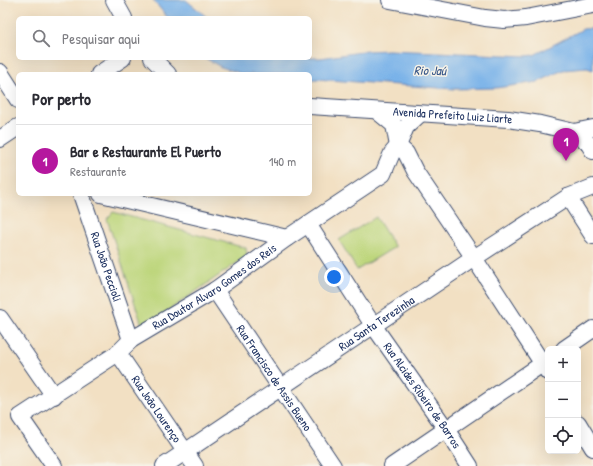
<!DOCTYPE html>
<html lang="pt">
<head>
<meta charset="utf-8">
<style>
  body { margin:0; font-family:"Patrick Hand",sans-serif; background:#f2f2f3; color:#2b2b33 }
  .controls { position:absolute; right:12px; bottom:12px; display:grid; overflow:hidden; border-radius:6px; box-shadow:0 4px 16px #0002 }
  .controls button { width:36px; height:36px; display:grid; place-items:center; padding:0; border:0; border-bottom:1px solid #e1e1e2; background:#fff; color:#2b2b33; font:20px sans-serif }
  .you { position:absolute; left:334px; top:277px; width:14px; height:14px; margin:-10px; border:3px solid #fff; border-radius:50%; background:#1a73e8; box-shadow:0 0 0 6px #1a73e833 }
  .badge { display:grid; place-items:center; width:26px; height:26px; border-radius:50%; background:#b5179e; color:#fff; font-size:13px; font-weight:700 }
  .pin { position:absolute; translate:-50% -33px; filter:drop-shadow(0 1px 2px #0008) }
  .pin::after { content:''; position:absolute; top:21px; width:14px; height:12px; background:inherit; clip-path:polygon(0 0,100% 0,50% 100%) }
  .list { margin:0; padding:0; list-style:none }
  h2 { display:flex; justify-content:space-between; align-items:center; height:52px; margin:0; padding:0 16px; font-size:17px }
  h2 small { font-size:13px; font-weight:400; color:#7c7c81 }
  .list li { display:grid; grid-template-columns:26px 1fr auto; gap:12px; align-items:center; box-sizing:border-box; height:72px; padding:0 16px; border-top:1px solid #e1e1e2 }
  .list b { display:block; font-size:15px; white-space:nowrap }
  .list p { margin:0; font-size:13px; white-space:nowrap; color:#7c7c81 }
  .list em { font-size:13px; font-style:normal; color:#7c7c81 }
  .icon { flex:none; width:22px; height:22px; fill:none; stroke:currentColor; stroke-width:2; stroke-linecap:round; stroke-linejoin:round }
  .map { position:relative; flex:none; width:593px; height:466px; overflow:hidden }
  .search { position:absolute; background:#fff; box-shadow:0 4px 16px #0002; left:16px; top:16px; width:296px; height:44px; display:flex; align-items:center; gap:10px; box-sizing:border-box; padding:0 14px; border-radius:6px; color:#7c7c81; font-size:15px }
  .panel { position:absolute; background:#fff; box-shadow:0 4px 16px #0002; left:16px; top:72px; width:296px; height:124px; border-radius:6px }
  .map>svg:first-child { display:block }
  .green { fill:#bdd67b; stroke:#6c826c }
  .water { fill:#79b2e9; stroke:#4a70a4 }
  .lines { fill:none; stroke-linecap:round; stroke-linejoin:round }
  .minor-casing { stroke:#3b4a6d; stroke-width:18 }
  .minor { stroke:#fff; stroke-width:16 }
  .labels { text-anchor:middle; stroke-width:3; stroke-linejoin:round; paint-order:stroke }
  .street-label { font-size:12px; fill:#1b2f5e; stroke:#f7f3e8 }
  .water-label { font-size:13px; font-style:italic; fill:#375688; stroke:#f7f3e8 }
</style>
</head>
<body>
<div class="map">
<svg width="593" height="466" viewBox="0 0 593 466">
  <rect width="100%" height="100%" fill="#f7f3e8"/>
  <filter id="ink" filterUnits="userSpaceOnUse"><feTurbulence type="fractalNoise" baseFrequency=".025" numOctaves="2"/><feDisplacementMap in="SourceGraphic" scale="8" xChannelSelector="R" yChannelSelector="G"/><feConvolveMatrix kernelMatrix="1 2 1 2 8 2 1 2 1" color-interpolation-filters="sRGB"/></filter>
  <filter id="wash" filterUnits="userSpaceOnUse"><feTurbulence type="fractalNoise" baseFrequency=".012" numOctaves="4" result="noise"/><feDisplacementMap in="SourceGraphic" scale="16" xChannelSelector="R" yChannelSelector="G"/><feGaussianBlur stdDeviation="0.9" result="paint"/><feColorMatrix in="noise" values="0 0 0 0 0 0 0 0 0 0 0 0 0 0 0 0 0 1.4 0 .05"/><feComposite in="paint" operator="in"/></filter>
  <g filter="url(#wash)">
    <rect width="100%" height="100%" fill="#f2e0c3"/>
    <g class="green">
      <polygon points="113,212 246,248 247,256 143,328 107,219"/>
      <polygon points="376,217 395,247 357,270 339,240"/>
    </g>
    <g class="water">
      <polygon points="153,0 186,0 208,18 168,18"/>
      <polygon points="593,28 593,70 587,68 563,70 538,82 496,88 453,89 316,79 310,80 310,74 243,74 221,67 205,58 321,58 367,51 389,50 527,56 534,55 583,29"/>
    </g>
  </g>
  <g filter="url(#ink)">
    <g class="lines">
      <g class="minor-casing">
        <g id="minor">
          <polyline points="114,0 124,18"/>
          <polyline points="390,0 485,18 504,20 526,18 593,5"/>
          <polyline points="152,58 168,74"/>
          <polyline points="0,72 18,100"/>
          <polyline points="99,74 123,58"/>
          <path id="s1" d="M310,106L508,119L540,124L574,132L593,128"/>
          <polyline points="377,111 394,125 398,146 406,153 415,171 474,258 548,372"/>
          <polyline points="574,132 588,143 593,151"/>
          <polyline points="0,139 18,127"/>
          <path id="s2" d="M81,194L131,340"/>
          <polyline points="101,194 287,238"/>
          <polyline points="568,197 593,236"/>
          <path id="s3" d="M308,224L373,325L446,429L470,466"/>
          <path id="s4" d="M215,290L333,466"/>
          <polyline points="0,318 54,396"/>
          <polyline points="564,349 593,329"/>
          <path id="s5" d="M118,353L195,466"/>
          <polyline points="578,423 593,448"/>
          <path id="s6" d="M54,466L20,417L118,353L131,340L215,290L287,238L383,174L392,153L398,146L406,127L420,114"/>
          <path id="s7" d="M164,466L474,258L568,197L593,187"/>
          <polyline points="392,466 548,360"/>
        </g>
      </g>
      <use href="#minor" class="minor"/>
    </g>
  </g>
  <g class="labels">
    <g class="street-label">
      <text dy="4" stroke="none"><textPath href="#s1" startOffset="143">Avenida Prefeito Luiz Liarte</textPath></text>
      <text dy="4" stroke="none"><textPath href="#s2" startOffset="77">Rua João Peccioli</textPath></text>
      <text dy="4" stroke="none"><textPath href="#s6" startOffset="294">Rua Doutor Alvaro Gomes dos Reis</textPath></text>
      <text dy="4" stroke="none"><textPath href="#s7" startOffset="256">Rua Santa Terezinha</textPath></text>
      <text dy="4" stroke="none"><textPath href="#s4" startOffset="106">Rua Francisco de Assis Bueno</textPath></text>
      <text dy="4" stroke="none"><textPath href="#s3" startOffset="206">Rua Alcides Ribeiro de Barros</textPath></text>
      <text dy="4" stroke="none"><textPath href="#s5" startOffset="68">Rua João Lourenço</textPath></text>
    </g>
    <g class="water-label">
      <text transform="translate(430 70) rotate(1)" y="5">Rio Jaú</text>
    </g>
  </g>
</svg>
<div class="controls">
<button>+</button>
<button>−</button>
<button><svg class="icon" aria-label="locate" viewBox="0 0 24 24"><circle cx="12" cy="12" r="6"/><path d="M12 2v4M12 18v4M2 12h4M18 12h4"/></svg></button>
</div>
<div class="you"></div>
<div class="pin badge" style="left:566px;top:161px">1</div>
<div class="search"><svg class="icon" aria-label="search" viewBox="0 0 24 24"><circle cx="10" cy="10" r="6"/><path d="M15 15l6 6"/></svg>Pesquisar aqui</div>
<section class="panel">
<h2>Por perto<small></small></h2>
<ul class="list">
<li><span class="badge">1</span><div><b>Bar e Restaurante El Puerto</b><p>Restaurante</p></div><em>140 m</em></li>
</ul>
</section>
</div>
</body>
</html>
